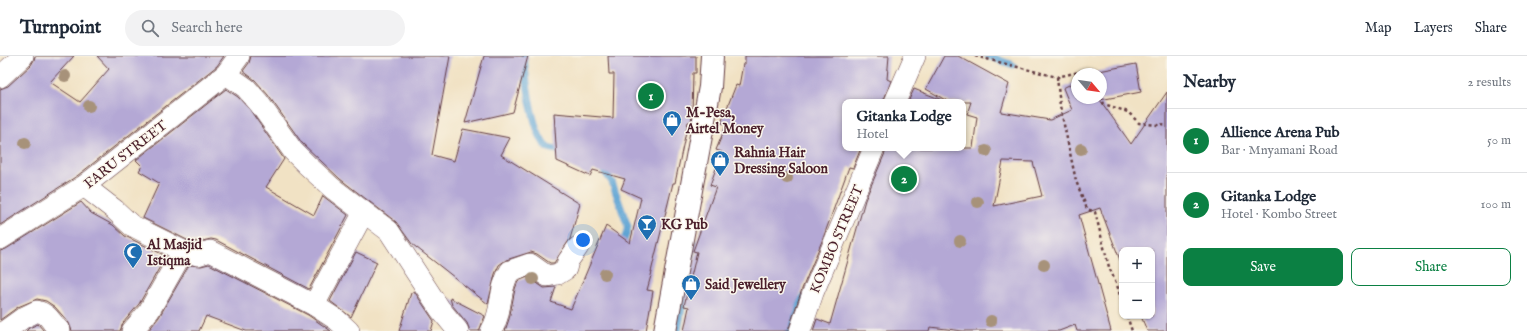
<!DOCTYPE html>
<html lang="en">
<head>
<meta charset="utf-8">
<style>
  body { margin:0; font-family:"IM FELL English",serif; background:#f2f2f3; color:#1f2937 }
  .controls { position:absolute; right:12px; bottom:12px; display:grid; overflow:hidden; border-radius:8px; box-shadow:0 1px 3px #0004 }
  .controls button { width:36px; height:36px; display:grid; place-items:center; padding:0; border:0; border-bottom:1px solid #e0e1e3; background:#fff; color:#1f2937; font:20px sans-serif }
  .compass { position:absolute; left:1071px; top:12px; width:36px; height:36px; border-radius:50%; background:#fff; box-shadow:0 1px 3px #0004; rotate:119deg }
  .you { position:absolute; left:583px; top:184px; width:14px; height:14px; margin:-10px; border:3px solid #fff; border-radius:50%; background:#1a73e8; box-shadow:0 0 0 6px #1a73e833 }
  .badge { display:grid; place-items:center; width:26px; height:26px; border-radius:50%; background:#0b8043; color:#fff; font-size:13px; font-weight:700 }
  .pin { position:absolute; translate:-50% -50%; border:2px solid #fff; box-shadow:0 1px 4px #0006 }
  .popup { position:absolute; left:842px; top:43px; width:124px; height:52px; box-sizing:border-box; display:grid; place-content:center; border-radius:8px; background:#fff; filter:drop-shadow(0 1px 3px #0005); font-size:13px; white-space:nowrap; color:#747a83 }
  .popup b { font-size:15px; color:#1f2937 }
  .popup::after { content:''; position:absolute; left:50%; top:100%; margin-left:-8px; border:8px solid transparent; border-top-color:#fff }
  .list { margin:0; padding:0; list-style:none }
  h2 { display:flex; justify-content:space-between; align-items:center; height:52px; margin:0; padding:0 16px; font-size:17px }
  h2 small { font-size:13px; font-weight:400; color:#747a83 }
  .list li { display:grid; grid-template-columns:26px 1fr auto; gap:12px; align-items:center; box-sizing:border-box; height:64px; padding:0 16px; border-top:1px solid #e0e1e3 }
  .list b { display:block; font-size:15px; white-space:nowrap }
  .list p { margin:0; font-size:13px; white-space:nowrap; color:#747a83 }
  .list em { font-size:13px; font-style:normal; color:#747a83 }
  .actions { display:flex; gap:8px; padding:12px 16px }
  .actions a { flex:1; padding:9px 0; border:1px solid #0b8043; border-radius:8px; text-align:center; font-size:14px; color:#0b8043 }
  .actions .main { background:#0b8043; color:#fff }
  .icon { flex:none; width:22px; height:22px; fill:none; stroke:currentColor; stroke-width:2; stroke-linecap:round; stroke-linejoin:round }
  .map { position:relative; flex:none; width:1167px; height:275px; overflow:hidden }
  header { display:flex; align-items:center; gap:24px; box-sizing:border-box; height:56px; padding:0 20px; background:#fff; border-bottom:1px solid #e0e1e3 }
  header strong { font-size:19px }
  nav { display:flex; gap:22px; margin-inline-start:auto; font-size:14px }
  .search { width:280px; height:36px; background:#f2f2f3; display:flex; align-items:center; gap:10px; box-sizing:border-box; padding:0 14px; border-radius:22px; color:#747a83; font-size:15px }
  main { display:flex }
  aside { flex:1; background:#fff }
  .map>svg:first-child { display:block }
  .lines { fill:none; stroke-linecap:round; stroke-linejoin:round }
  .stream { stroke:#5fa4d4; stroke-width:7 }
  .building { fill:#b4a8d5; fill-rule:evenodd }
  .street-casing { stroke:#633c42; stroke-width:22 }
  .secondary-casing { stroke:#633c42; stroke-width:24 }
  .path { stroke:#633c42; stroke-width:2.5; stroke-dasharray:3 3; stroke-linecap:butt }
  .street { stroke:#fff; stroke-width:21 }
  .secondary { stroke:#fff; stroke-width:22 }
  .tree { fill:#a7927a }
  .labels { text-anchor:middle; stroke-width:3; stroke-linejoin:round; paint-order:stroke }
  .poi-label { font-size:14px; font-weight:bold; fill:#4a1f2b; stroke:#fbf7ec; text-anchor:start }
  .street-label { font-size:14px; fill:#4a1f2b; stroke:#fbf7ec }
</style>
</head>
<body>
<header>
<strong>Turnpoint</strong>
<div class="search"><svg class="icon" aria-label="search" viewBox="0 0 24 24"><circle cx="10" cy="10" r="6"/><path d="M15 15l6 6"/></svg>Search here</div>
<nav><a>Map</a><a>Layers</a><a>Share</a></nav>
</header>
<main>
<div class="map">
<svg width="1167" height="275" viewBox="0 0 1167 275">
  <rect width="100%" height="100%" fill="#fbf7ec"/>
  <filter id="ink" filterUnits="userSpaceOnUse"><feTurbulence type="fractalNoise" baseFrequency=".025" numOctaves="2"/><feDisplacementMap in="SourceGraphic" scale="8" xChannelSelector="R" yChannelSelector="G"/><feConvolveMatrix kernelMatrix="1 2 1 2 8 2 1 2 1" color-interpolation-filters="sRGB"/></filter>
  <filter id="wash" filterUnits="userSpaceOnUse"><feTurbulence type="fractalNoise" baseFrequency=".012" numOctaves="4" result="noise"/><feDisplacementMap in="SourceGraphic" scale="16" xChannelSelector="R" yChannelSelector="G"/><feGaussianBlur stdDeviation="0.9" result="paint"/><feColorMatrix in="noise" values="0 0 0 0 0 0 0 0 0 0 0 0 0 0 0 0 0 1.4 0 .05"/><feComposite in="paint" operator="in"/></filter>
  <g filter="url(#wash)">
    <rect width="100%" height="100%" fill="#f1e2c4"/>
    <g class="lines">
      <g class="stream">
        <path d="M524,0C526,21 532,77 547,91C550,94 559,94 565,95"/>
        <polyline points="988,0 1013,9"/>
        <polyline points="601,111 612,126 628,171 622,192"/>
        <polyline points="678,275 689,212 692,186"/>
        <path d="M788,275C792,263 795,250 804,241"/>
      </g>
    </g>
    <g id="blocks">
      <g class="building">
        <polygon points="35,0 74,0 50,26 80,46 109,13 97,0 224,0 217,10 77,120 0,169 0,33 8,30 31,9 34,4"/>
        <polygon points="251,0 450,0 432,99 454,105 463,73 510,82 501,99 580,148 570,183 554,207 550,207 537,198 531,196 506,204 499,209 495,218 488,248 412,188 396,166 340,123 302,87 268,39 255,24 243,15 249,7"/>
        <polygon points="484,0 528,0 513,56 465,67"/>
        <polygon points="608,0 696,0 696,17 693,17 692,60 691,66 688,66 675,127 673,127 651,216 652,216 647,234 653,235 646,275 505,275 509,263 515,233 518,225 528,221 544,232 556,231 551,246 571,253 606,170 630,187 641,142 621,133 625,123 593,114 590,120 557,105 554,57 613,62 614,18 609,18"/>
        <polygon points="745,0 889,0 887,23 891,25 883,46 845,46 845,92 861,92 853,112 849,111 822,185 802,233 788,275 684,275 689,251 684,250 697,196 693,195 716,131 710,129 722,96 716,94 727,67 721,67 736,29 739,30 743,8 745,8"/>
        <path d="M944,0H958L1009,28L1001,56L1050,64L1072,54L1063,32L1077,25V42H1101V18H1093L1099,15L1136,8L1141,36L1100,44L1131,88L1167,36V275H1147L1141,260H1152V194H1122V209L1100,152L1079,159L1111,275H1077L1075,269L1059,275H963L930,271L929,275H813L817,263L830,268L865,144L885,97L886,92H973L977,61L967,58L971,46H949L926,33ZM1003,105L1033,106L1042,140L994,150Z"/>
        <polygon points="226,33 238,41 250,54 284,103 266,131 314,159 323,140 348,159 309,233 216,184 211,183 198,186 187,184 143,162 159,127 139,115 142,110 136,104"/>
        <polygon points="914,33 942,44 942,46 908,46"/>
        <polygon points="81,146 91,157 113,169 125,180 166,200 139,248 123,267 120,275 72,275 69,267 55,251 46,245 37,243 18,251 0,264 0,195 6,193"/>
        <polygon points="356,196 377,206 351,261 330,245"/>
        <polygon points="209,208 308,259 331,275 246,275 206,260 199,275 148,275 159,261 189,209 201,210"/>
        <polygon points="414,235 434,265 431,275 399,275 411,237"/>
        <polygon points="450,242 485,260 479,275 470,275 467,267 452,249"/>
        <polygon points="38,268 44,275 26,275 29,272"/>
      </g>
    </g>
  </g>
  <g filter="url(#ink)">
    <use href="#blocks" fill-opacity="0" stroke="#633c42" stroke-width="1"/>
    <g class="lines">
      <g class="street-casing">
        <g id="street">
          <polyline points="226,18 246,32 259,47 293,95 307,109 332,132 389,175 440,253 458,275"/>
          <polyline points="0,21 23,0"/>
          <polyline points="895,46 915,0"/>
          <polyline points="84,130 115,154 131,169 183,195 198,199 210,195 314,249 364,156"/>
          <polyline points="0,183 84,130 226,18 239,0"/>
          <polyline points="314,249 337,264 349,275"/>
          <path d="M5,275L23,262L37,255C51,259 50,266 60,275"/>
          <polyline points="132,275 149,255 183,195"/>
          <path d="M491,275C503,257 498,233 510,215L530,208L547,220L558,218L566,213L568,205L578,191"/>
          <polyline points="800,275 813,237 874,92"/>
        </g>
      </g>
      <g class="secondary-casing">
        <polyline id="secondary" points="665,275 710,31 712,0"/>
      </g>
      <g class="path">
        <polyline points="975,0 1057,21 1092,13 1094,18"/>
        <polyline points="1057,21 1060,50 1076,125 1087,153 1095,156 1109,211 1118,232 1122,247"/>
        <polyline points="1101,40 1104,48 1128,56 1139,67 1157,69 1167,68"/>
        <polyline points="1127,260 1132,275"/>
      </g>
      <use href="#street" class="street"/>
      <use href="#secondary" class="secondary"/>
    </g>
    <g class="tree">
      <circle cx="65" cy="20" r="6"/>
      <circle cx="89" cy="50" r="6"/>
      <circle cx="25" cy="87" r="6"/>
      <circle cx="1081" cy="93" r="6"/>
      <circle cx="986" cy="95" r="6"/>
      <circle cx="787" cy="122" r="6"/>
      <circle cx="978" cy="146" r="6"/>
      <circle cx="960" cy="185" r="6"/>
      <circle cx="1044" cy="209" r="6"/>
      <circle cx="605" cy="218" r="6"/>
      <circle cx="533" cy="223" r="6"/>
      <circle cx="991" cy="265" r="6"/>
    </g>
  </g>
  <defs>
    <g id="shop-pin" transform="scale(1)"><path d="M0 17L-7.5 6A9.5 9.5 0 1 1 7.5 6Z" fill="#1f6fb2" stroke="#fbf7ec"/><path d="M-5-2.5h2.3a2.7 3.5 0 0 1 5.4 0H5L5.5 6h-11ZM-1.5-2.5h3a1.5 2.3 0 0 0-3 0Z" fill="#fff"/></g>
    <g id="bar-pin" transform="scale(1)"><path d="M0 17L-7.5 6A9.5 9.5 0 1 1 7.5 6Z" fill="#1f6fb2" stroke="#fbf7ec"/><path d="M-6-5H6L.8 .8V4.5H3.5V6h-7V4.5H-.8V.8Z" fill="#fff"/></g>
    <g id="mosque-pin" transform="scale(1)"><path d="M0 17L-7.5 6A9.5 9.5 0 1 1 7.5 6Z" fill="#1f6fb2" stroke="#fbf7ec"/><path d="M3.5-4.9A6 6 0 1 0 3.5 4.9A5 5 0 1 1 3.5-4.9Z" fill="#fff"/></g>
  </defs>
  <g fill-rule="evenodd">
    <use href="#shop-pin" x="672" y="64"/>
    <use href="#shop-pin" x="720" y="104"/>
    <use href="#bar-pin" x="647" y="168"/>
    <use href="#mosque-pin" x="133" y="196"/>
    <use href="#shop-pin" x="691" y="228"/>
  </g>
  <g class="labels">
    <g class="poi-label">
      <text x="686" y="61">M-Pesa,<tspan x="686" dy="16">Airtel Money</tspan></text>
      <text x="734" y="101">Rahnia Hair<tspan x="734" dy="16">Dressing Saloon</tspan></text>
      <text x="661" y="173">KG Pub</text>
      <text x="147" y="193">Al Masjid<tspan x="147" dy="16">Istiqma</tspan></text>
      <text x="705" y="233">Said Jewellery</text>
    </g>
    <g class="street-label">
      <text transform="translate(125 98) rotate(-38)" y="5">FARU STREET</text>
      <text transform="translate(836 183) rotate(-67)" y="5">KOMBO STREET</text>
    </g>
  </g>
</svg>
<div class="controls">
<button>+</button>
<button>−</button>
</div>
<svg class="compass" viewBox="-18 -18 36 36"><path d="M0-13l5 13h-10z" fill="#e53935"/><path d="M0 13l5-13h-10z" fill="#747a83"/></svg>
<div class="you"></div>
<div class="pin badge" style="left:651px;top:40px">1</div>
<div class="pin badge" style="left:904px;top:123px">2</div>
<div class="popup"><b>Gitanka Lodge</b>Hotel</div>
</div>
<aside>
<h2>Nearby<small>2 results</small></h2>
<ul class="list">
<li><span class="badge">1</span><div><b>Allience Arena Pub</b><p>Bar · Mnyamani Road</p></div><em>50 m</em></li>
<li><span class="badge">2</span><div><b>Gitanka Lodge</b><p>Hotel · Kombo Street</p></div><em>100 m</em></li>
</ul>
<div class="actions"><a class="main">Save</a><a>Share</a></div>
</aside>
</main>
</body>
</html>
